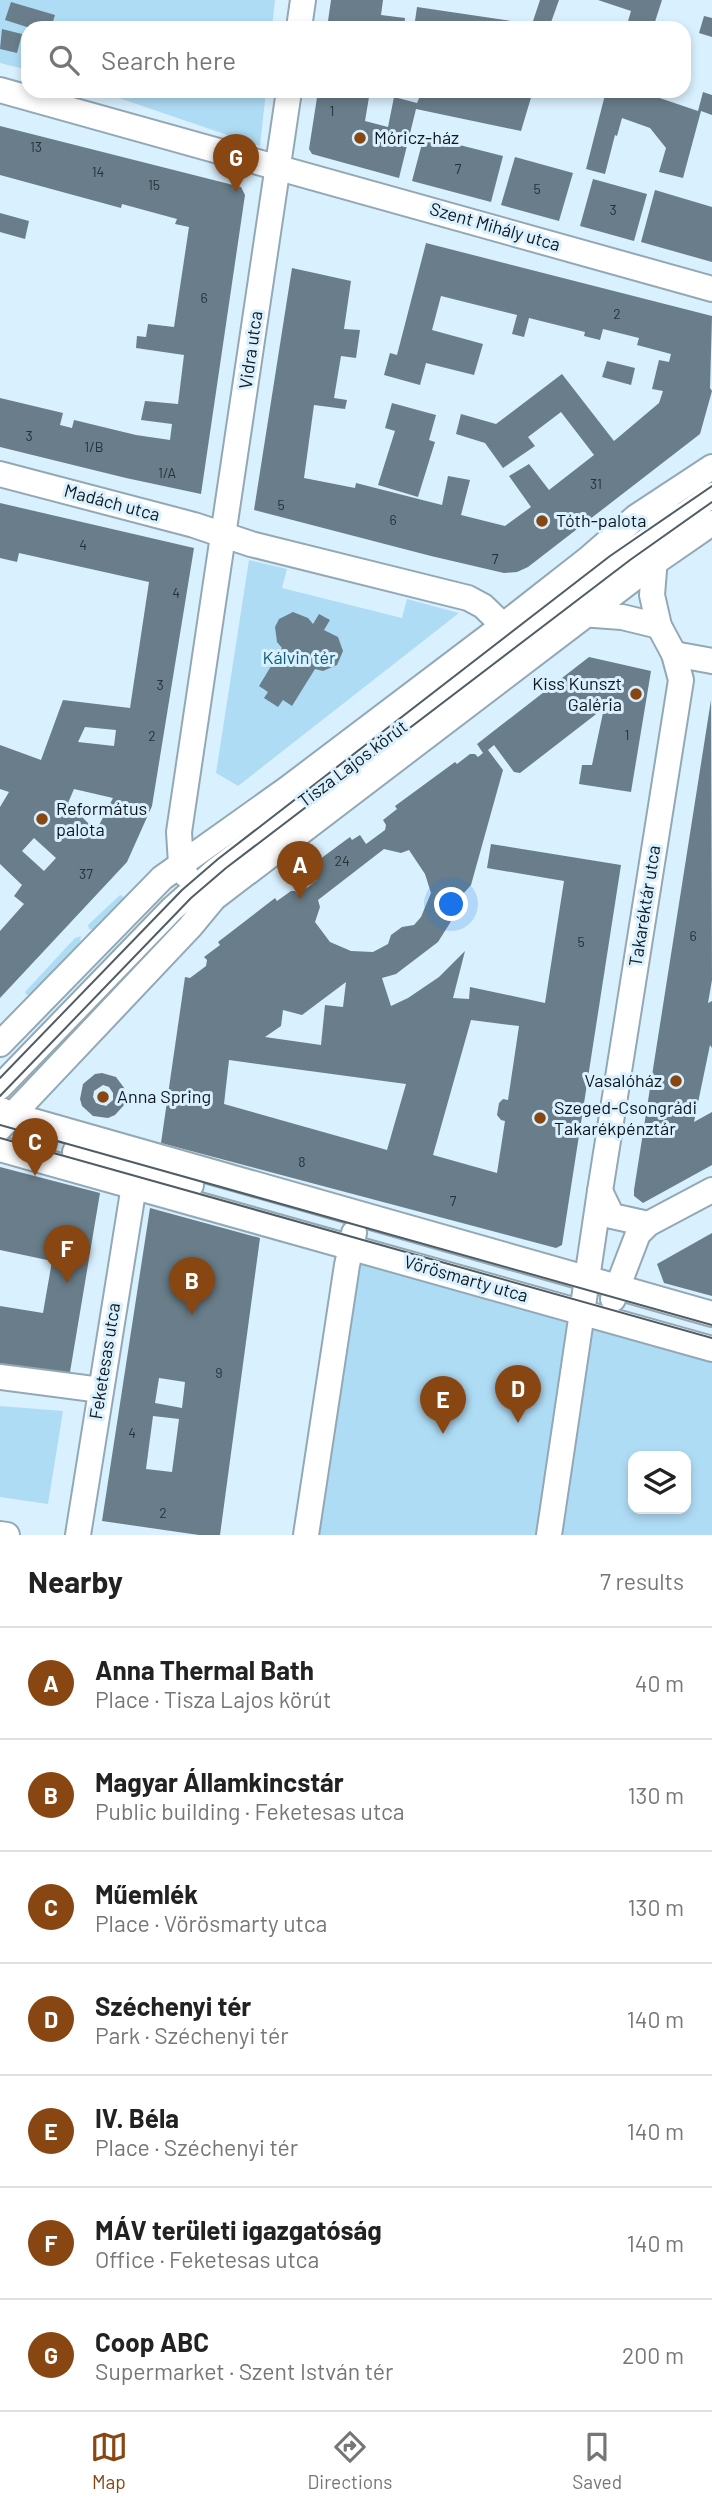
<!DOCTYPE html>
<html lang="en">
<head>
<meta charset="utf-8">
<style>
  body { margin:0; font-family:Barlow,sans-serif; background:#f2f2f2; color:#222 }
  .controls { position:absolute; right:21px; bottom:21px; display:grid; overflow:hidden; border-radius:14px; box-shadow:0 4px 10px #0003 }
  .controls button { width:63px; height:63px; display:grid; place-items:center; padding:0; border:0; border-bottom:2px solid #e0e0e0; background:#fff; color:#222; font:35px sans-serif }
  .you { position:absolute; left:452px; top:905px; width:24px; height:24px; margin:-18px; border:5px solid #fff; border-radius:50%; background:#1a73e8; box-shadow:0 0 0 10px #1a73e833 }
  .badge { display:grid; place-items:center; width:46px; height:46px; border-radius:50%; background:#874612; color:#fff; font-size:23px; font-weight:700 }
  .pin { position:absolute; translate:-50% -58px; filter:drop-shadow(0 2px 4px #0008) }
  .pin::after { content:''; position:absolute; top:37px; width:24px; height:21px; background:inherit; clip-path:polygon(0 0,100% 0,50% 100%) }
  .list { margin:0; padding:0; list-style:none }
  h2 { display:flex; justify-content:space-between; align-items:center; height:91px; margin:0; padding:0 28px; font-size:30px }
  h2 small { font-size:23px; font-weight:400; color:#767676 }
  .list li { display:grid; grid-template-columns:46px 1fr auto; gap:21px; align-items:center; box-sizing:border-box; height:112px; padding:0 28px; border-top:2px solid #e0e0e0 }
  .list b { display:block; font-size:26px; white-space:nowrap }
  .list p { margin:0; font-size:23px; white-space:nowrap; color:#767676 }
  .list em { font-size:23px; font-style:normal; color:#767676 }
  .icon { flex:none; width:38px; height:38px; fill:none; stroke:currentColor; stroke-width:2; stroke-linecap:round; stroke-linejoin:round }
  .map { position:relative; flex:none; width:712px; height:1535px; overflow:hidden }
  .search { position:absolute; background:#fff; box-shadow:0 4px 10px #0003; left:21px; right:21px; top:21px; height:77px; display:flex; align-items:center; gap:18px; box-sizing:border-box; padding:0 24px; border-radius:21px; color:#767676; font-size:26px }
  .sheet { height:875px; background:#fff }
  nav { display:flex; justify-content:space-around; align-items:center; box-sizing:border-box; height:98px; border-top:2px solid #e0e0e0; background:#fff; font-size:19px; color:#767676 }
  nav a { display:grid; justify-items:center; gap:4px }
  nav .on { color:#874612 }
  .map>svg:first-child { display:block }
  .green { fill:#afdcf5; fill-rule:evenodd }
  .building { fill:#697e8a; fill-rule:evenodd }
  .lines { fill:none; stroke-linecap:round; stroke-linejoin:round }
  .minor-casing { stroke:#93a8b5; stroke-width:28 }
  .minor { stroke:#fff; stroke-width:24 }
  .tram { stroke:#505d65; stroke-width:2 }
  .poi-dot { fill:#874612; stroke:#d9f0fe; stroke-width:2.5 }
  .labels { text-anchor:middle; stroke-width:6; stroke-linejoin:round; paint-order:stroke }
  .number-label { font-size:14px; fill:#263238 }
  .poi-label { font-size:18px; fill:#10181d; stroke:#d9f0fe; text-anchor:start }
  .street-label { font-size:18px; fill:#10181d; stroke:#d9f0fe }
  .park-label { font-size:18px; fill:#115b7b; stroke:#d9f0fe }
</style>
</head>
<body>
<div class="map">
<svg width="712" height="1535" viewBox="0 0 712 1535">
  <rect width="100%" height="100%" fill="#d9f0fe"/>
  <g class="green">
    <polygon points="0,0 275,0 272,28 28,28 28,70 0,63"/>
    <polygon points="90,91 266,91 260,146 113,96"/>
    <polygon points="249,560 287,569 282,588 402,618 407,599 459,613 238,786 216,773"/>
    <polygon points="120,895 124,897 123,900 93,930 89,929 88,925"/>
    <polygon points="81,936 80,942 32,994 27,995 25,992 75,938"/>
    <path d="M351,1247L712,1349V1535H306ZM633,1456H686V1509H633Z"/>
    <polygon points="0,1406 63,1411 48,1504 0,1497"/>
  </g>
  <g class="building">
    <polygon points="331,0 383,0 381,15 405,18 404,28 327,28"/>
    <polygon points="540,0 559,0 549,28 414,28 417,7 532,24"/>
    <polygon points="598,0 662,0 653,28 626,28 631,11"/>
    <polygon points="11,2 55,15 51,28 30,28 5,20"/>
    <polygon points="704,16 712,18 712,37 699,33"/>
    <polygon points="2,29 22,34 17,53 0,49"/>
    <polygon points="318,91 370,91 365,121 388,127 394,97 417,103 422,91 533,91 521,131 416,109 399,178 312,154 309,149"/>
    <polygon points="606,91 639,91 698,111 703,92 712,95 712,115 701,111 683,178 659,172 666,148 650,128 622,118 617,136 615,135 605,174 586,169"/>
    <polygon points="0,126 241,187 245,195 201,494 126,478 0,447 0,398 63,413 60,425 72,428 74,420 136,435 170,440 172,424 141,420 145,401 178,404 184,355 136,348 137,336 146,337 148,324 174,327 189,227 175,224 177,219 122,204 121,208 0,175"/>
    <polygon points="424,136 503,156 491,202 412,181"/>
    <polygon points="515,157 573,173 559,221 501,205"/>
    <polygon points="593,179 647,194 634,241 580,226"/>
    <polygon points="655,190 712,207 712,262 641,242"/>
    <polygon points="0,213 29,221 25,239 0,232"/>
    <polygon points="426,243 712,316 710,388 712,391 700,434 528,567 517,572 504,573 431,556 254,510 292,268 351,281 344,329 360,330 356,358 341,356 334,398 347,400 345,409 314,405 304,478 355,488 356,483 442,505 448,476 470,480 461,515 505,526 531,507 509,476 529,464 549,490 594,455 561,412 528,437 535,446 503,468 485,443 456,434 461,414 496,424 562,374 614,441 659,403 663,391 652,389 659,360 669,362 671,354 637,345 639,338 603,329 600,340 584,336 585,332 529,318 524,337 512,334 517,315 441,296 432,330 483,344 474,375 426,363 420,385 384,375 390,353 397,355"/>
    <polygon points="607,361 635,368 631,385 602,377"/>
    <polygon points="392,403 436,415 429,440 435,442 418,497 378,485 395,431 385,428"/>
    <path d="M0,503L194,548L152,806L127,862L0,998V931L24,904L14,896L22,885L0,864V807L9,792L0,789V745L41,760L63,700L130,708L149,582L19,553L17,562L0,558ZM85,727L116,730L114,746L78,742ZM74,789L113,798L96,831L68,803ZM34,838L56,858L44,871L22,851Z"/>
    <polygon points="293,612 308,618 313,624 319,614 330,620 324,630 338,637 343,651 337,665 323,671 315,669 292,706 283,700 278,707 264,698 268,692 259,686 282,648 277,642 275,627 279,619"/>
    <path d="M589,657L651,671L631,792L579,784L582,765H592L604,708L520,773L514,772L494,745L488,750L503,770L471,885L463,894L457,895V904L450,923L438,942L396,974L382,978L391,1006L408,998L439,977L465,951L453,998L469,999L470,987L545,1003L564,881L487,868L491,844L621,865L562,1245L556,1248L161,1143L185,977L190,978L206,966L207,960L204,957L220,945L218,942L275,898L277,901L291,891H295L298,895L317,880L310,871L318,865L316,862L350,837L352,840L360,835L366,844L385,830L386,825L383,820L397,809L395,806L455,762L457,764L470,754H475L478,757L483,753L477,744ZM384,849L401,853L409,850L425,874L431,893L421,917L414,925L402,927L391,935L388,944L373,952L351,951L330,942L315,922L320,907L318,900ZM346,982L343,1007L325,1005L321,1045L265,1037L281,1026L283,1010L302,1015ZM471,1020L519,1026L508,1100L503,1099L499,1103L497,1115L501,1120L505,1121L497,1173L433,1155ZM229,1060L406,1084L387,1150L224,1104Z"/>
    <polygon points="711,700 712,980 708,1003 712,1001 712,1048 710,1045 694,1122 712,1112 712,1165 643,1203 634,1196 634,1190"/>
    <path d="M102,1073L116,1077L125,1089V1104L115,1115L108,1118L93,1116L82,1106L80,1099L83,1084L95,1074ZM103,1085L109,1087L113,1093V1100L106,1106L96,1103L93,1097L94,1091Z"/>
    <polygon points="0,1167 100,1193 69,1378 0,1367 0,1306 43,1313 52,1261 0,1250"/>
    <path d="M150,1208L260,1238L220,1535H199L102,1521ZM159,1378L185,1382L182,1408L155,1403ZM153,1416L179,1419L172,1472L146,1469Z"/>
    <polygon points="712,1233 712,1296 664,1283 657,1264"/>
  </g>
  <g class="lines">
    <g class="minor-casing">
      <g id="minor">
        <polyline points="299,28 303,0"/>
        <polyline points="0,90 712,289"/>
        <polyline points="0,474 194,525 251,544 468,598 483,606 514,636"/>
        <polyline points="581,614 622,617 659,626"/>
        <polyline points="674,654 712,661"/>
        <polyline points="186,875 181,864 179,832 289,91"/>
        <polyline points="0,1044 162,878 287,789 505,624 588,559 636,517 712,467"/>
        <polyline points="0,1087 172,909 215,871 629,553 712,495"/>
        <polyline points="1,1110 12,1115 712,1314"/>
        <polyline points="0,1128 190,927 214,898 654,563 712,523"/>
        <polyline points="0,1149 712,1349"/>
        <polyline points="75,1152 191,1185"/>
        <polyline points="600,1191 612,1216 648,1224"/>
        <polyline points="613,1299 638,1234 648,1224 712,1190"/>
        <polyline points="0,1377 101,1390"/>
        <polyline points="0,1534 7,1535"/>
        <polyline points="78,1535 136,1173"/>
        <polyline points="306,1535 347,1265 354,1233"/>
        <polyline points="549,1535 600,1191 681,680 674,654 659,626 652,595 658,521 668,496"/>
      </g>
    </g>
    <use href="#minor" class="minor"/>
    <g class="tram">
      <polyline points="0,1078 182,890 218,859 610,556 712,486"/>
      <polyline points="0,1096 191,898 226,868 630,560 712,502"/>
      <polyline points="0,1125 712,1325"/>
      <polyline points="0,1138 712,1338"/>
    </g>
  </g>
  <g class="poi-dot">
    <circle cx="360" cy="138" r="7"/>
    <circle cx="542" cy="521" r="7"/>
    <circle cx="636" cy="694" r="7"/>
    <circle cx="42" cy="819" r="7"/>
    <circle cx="676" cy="1081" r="7"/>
    <circle cx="103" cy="1097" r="7"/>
    <circle cx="540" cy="1118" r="7"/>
  </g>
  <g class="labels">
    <g class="number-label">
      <text x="332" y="116">1</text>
      <text x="36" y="152">13</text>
      <text x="458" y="174">7</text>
      <text x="98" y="177">14</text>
      <text x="154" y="190">15</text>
      <text x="537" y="194">5</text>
      <text x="613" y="215">3</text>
      <text x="204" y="303">6</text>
      <text x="617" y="319">2</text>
      <text x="29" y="441">3</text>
      <text x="94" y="452">1/B</text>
      <text x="167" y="478">1/A</text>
      <text x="596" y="489">31</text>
      <text x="281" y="510">5</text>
      <text x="393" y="525">6</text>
      <text x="83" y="550">4</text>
      <text x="495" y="564">7</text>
      <text x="176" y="598">4</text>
      <text x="160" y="690">3</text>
      <text x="627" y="740">1</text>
      <text x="152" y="741">2</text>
      <text x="342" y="866">24</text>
      <text x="86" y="879">37</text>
      <text x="693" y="941">6</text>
      <text x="581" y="947">5</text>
      <text x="302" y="1167">8</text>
      <text x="453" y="1206">7</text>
      <text x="219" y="1378">9</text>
      <text x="132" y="1438">4</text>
      <text x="163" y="1518">2</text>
    </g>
    <g class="poi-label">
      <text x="374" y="144">Móricz-ház</text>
      <text x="556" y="527">Tóth-palota</text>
      <text x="622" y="690" text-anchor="end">Kiss Kunszt<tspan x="622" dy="21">Galéria</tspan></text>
      <text x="56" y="815">Református<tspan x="56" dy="21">palota</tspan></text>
      <text x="662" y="1087" text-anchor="end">Vasalóház</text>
      <text x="117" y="1103">Anna Spring</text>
      <text x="554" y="1114">Szeged-Csongrádi<tspan x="554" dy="21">Takarékpénztár</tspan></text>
    </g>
    <g class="street-label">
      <text transform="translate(495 227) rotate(16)" y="6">Szent Mihály utca</text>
      <text transform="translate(251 350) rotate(-82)" y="6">Vidra utca</text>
      <text transform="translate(112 503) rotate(15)" y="6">Madách utca</text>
      <text transform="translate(353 764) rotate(-37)" y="6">Tisza Lajos körút</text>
      <text transform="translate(645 906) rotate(-81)" y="6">Takaréktár utca</text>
      <text transform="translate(466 1279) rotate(16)" y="6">Vörösmarty utca</text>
      <text transform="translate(105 1361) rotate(-81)" y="6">Feketesas utca</text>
    </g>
    <g class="park-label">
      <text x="299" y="664">Kálvin tér</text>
    </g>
  </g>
</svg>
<div class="controls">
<button><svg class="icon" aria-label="layers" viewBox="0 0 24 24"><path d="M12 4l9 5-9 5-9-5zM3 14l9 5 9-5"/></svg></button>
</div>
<div class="you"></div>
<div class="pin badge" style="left:300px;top:899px">A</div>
<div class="pin badge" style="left:192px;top:1315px">B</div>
<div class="pin badge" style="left:35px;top:1176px">C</div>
<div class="pin badge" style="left:518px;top:1423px">D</div>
<div class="pin badge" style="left:443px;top:1434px">E</div>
<div class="pin badge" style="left:67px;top:1283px">F</div>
<div class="pin badge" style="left:236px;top:192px">G</div>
<div class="search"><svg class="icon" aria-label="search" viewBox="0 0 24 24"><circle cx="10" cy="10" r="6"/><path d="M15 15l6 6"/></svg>Search here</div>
</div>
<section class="sheet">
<h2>Nearby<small>7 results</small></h2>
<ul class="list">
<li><span class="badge">A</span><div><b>Anna Thermal Bath</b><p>Place · Tisza Lajos körút</p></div><em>40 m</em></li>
<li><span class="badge">B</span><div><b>Magyar Államkincstár</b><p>Public building · Feketesas utca</p></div><em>130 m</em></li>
<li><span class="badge">C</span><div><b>Műemlék</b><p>Place · Vörösmarty utca</p></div><em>130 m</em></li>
<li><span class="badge">D</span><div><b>Széchenyi tér</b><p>Park · Széchenyi tér</p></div><em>140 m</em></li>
<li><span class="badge">E</span><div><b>IV. Béla</b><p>Place · Széchenyi tér</p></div><em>140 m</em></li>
<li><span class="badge">F</span><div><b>MÁV területi igazgatóság</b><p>Office · Feketesas utca</p></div><em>140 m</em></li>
<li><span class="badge">G</span><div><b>Coop ABC</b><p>Supermarket · Szent István tér</p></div><em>200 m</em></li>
</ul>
</section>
<nav>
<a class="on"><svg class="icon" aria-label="map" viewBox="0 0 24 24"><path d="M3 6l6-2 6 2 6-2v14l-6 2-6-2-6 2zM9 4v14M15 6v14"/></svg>Map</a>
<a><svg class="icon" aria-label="directions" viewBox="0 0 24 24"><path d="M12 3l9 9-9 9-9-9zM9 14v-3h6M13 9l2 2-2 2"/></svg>Directions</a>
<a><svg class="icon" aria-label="saved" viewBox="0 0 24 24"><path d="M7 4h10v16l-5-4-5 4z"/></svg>Saved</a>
</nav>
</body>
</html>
